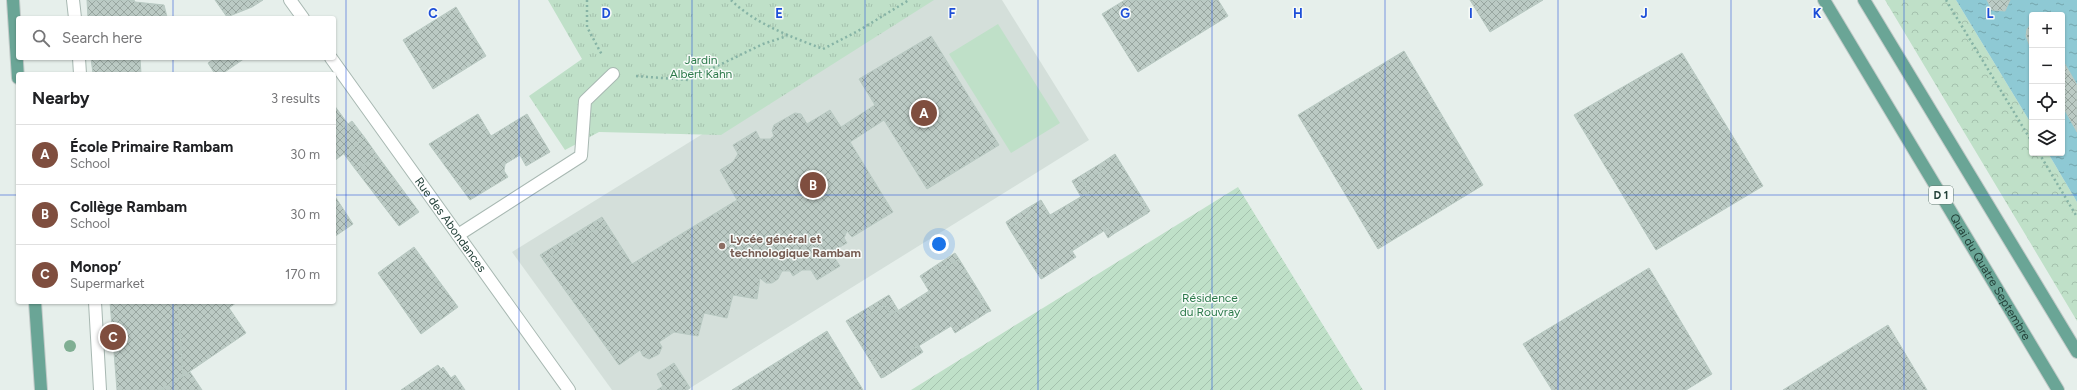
<!DOCTYPE html>
<html lang="en">
<head>
<meta charset="utf-8">
<style>
  body { margin:0; font-family:Figtree,sans-serif; background:#f2f2f2; color:#202124 }
  .controls { position:absolute; right:12px; top:12px; display:grid; overflow:hidden; border-radius:4px; box-shadow:0 1px 3px #0004 }
  .controls button { width:36px; height:36px; display:grid; place-items:center; padding:0; border:0; border-bottom:1px solid #e0e0e0; background:#fff; color:#202124; font:20px sans-serif }
  .you { position:absolute; left:939px; top:244px; width:14px; height:14px; margin:-10px; border:3px solid #fff; border-radius:50%; background:#1a73e8; box-shadow:0 0 0 6px #1a73e833 }
  .badge { display:grid; place-items:center; width:26px; height:26px; border-radius:50%; background:#7f4e3f; color:#fff; font-size:13px; font-weight:700 }
  .pin { position:absolute; translate:-50% -50%; border:2px solid #fff; box-shadow:0 1px 4px #0006 }
  .list { margin:0; padding:0; list-style:none }
  h2 { display:flex; justify-content:space-between; align-items:center; height:52px; margin:0; padding:0 16px; font-size:17px }
  h2 small { font-size:13px; font-weight:400; color:#757577 }
  .list li { display:grid; grid-template-columns:26px 1fr auto; gap:12px; align-items:center; box-sizing:border-box; height:60px; padding:0 16px; border-top:1px solid #e0e0e0 }
  .list b { display:block; font-size:15px; white-space:nowrap }
  .list p { margin:0; font-size:13px; white-space:nowrap; color:#757577 }
  .list em { font-size:13px; font-style:normal; color:#757577 }
  .icon { flex:none; width:22px; height:22px; fill:none; stroke:currentColor; stroke-width:2; stroke-linecap:round; stroke-linejoin:round }
  .map { position:relative; flex:none; width:2077px; height:390px; overflow:hidden }
  .search { position:absolute; background:#fff; box-shadow:0 1px 3px #0004; left:16px; top:16px; width:320px; height:44px; display:flex; align-items:center; gap:10px; box-sizing:border-box; padding:0 14px; border-radius:4px; color:#757577; font-size:15px }
  .panel { position:absolute; background:#fff; box-shadow:0 1px 3px #0004; left:16px; top:72px; width:320px; height:232px; border-radius:4px }
  .map>svg:first-child { display:block }
  .built { fill:#d4dfda }
  .grass { fill:#bfe0c8 }
  .forest { fill:url(#forest-crowns) }
  .park { fill:url(#park-tufts) }
  .garden { fill:url(#garden-furrows) }
  .water { fill:url(#water-ripples) }
  .building { fill:url(#building-cross-hatch); stroke:#b8c9c2 }
  .lines { fill:none; stroke-linecap:round; stroke-linejoin:round }
  .minor-casing { stroke:#a8b8b2; stroke-width:14 }
  .major-casing { stroke:#c2cac8; stroke-width:14 }
  .path { stroke:#86b3a5; stroke-width:2.5; stroke-dasharray:2 3; stroke-linecap:butt }
  .minor { stroke:#fff; stroke-width:12 }
  .major { stroke:#6aa596; stroke-width:12 }
  .tree { fill:#80af93 }
  .grid { fill:none; stroke:#1d4ed8; stroke-width:1; stroke-opacity:0.55 }
  .education-dot { fill:#8d6e63; stroke:#f7fbf9; stroke-width:1.5 }
  .labels { text-anchor:middle; stroke-width:3; stroke-linejoin:round; paint-order:stroke }
  .shield { fill:#f7fbf9; stroke:#637a73; stroke-width:1 }
  .shield-label { font-size:11px; font-weight:bold; fill:#24423a }
  .park-label { font-size:12px; fill:#2d7a4b; stroke:#f7fbf9 }
  .street-label { font-size:12px; fill:#24423a; stroke:#f7fbf9 }
  .education-label { font-size:12px; font-weight:bold; fill:#785e54; stroke:#f7fbf9; text-anchor:start }
  .grid-label { font-size:13px; text-anchor:middle; font-weight:bold; fill:#1d4ed8; stroke:#f7fbf9; stroke-width:3; stroke-linejoin:round; paint-order:stroke }
</style>
</head>
<body>
<div class="map">
<svg width="2077" height="390" viewBox="0 0 2077 390">
  <defs>
    <pattern id="forest-crowns" width="20" height="18" patternUnits="userSpaceOnUse"><rect width="20" height="18" fill="#bfe0c8"/><path d="M2 6a3 3 0 1 1 6 0M12 15a3 3 0 1 1 6 0" fill="none" stroke="#a4c1ad"/></pattern>
    <pattern id="park-tufts" width="24" height="20" patternUnits="userSpaceOnUse"><rect width="24" height="20" fill="#bfe0c8"/><path d="M3 7l-1-3M5 7V3M7 7l1-3M15 17l-1-3M17 17v-4M19 17l1-3" fill="none" stroke="#a4c1ad"/></pattern>
    <pattern id="garden-furrows" width="10" height="10" patternUnits="userSpaceOnUse"><rect width="10" height="10" fill="#bfe0c8"/><path d="M-1 1l2-2M0 10L10 0M9 11l2-2" fill="none" stroke="#a4c1ad"/></pattern>
    <pattern id="water-ripples" width="26" height="14" patternUnits="userSpaceOnUse"><rect width="26" height="14" fill="#8ec9d4"/><path d="M2 4q2-2 4 0t4 0M15 11q2-2 4 0t4 0" fill="none" stroke="#74a5ad"/></pattern>
    <pattern id="building-cross-hatch" width="8" height="8" patternUnits="userSpaceOnUse"><rect width="8" height="8" fill="#bbcac4"/><path d="M0 0l8 8M0 8l8-8" fill="none" stroke="#98a6a0"/></pattern>
  </defs>
  <rect width="100%" height="100%" fill="#e6efeb"/>
  <polygon class="built" points="919,0 1002,0 1089,140 687,390 612,390 512,252"/>
  <polygon class="grass" points="998,24 1060,123 1011,153 949,54"/>
  <polygon class="forest" points="1885,0 1956,0 2032,125 2032,153 2048,153 2077,202 2077,321"/>
  <polygon class="park" points="548,0 934,0 721,135 599,132 565,150 529,96 582,59"/>
  <polygon class="garden" points="1238,187 1363,390 911,390"/>
  <polygon class="water" points="1956,0 2077,0 2077,202 2048,153 2062,153 2062,15 2032,15 2032,125"/>
  <g class="building">
    <polygon points="87,0 134,0 135,2 164,5 167,17 88,18"/>
    <polygon points="215,0 263,0 252,7 227,17"/>
    <polygon points="1125,0 1218,0 1228,16 1138,72 1102,14"/>
    <polygon points="1470,0 1543,0 1490,32"/>
    <polygon points="1987,0 2010,0 2005,11 1992,10"/>
    <polygon points="456,7 486,56 433,89 403,40"/>
    <polygon points="2031,24 2032,25 2032,52 2026,36 2027,29"/>
    <polygon points="931,36 999,145 927,189 884,120 850,142 893,212 852,237 847,231 844,238 847,243 838,248 834,257 840,266 817,280 811,270 802,270 793,276 790,271 782,271 778,279 772,283 766,283 760,278 757,299 733,295 727,318 704,313 698,336 674,332 659,342 662,347 659,354 649,359 643,356 640,350 619,365 544,261 606,223 632,264 737,200 720,170 733,162 738,154 733,145 756,131 760,139 770,139 774,136 772,131 774,125 795,113 801,114 807,124 830,110 841,127 875,105 859,79"/>
    <polygon points="1404,51 1483,185 1378,249 1298,115"/>
    <polygon points="1682,53 1763,186 1656,250 1574,115"/>
    <polygon points="91,58 140,58 141,74 93,74"/>
    <polygon points="215,58 245,58 222,74 215,74 208,63"/>
    <polygon points="2062,59 2077,85 2077,132 2062,105"/>
    <polygon points="334,105 348,124 334,135"/>
    <polygon points="478,114 491,136 527,114 550,152 526,166 520,155 505,164 504,171 508,177 470,200 429,144"/>
    <polygon points="352,121 365,138 334,161 334,135"/>
    <polygon points="365,138 377,155 356,170 344,154"/>
    <polygon points="1115,154 1139,193 1137,195 1148,213 1115,233 1110,227 1072,251 1076,257 1043,278 1032,260 1030,262 1009,228 1030,215 1026,209 1041,200 1050,215 1089,192 1082,182 1104,170 1100,164"/>
    <polygon points="377,155 419,212 399,226 356,170"/>
    <polygon points="1100,164 1104,170 1082,182 1089,192 1081,197 1072,181"/>
    <polygon points="1139,193 1150,211 1148,213 1137,195"/>
    <polygon points="334,195 353,224 334,237"/>
    <polygon points="1026,209 1030,215 1009,228 1006,222"/>
    <polygon points="602,217 606,223 544,261 540,255"/>
    <polygon points="1110,227 1115,233 1108,238 1104,231"/>
    <polygon points="414,247 458,307 421,334 378,273"/>
    <polygon points="955,253 959,259 938,272 935,266"/>
    <polygon points="959,259 980,293 977,294 988,312 955,333 951,326 912,350 917,356 884,377 872,359 870,360 846,321 861,312 864,318 885,305 891,315 929,291 920,276 935,266 938,272"/>
    <polygon points="1032,260 1043,278 1041,279 1030,262"/>
    <polygon points="1649,268 1712,374 1686,390 1552,390 1523,344"/>
    <polygon points="980,293 991,311 988,312 977,294"/>
    <polygon points="889,295 898,310 891,315 885,305 864,318 861,312"/>
    <polygon points="110,302 178,302 183,376 160,390 117,390"/>
    <polygon points="178,302 237,302 229,308 246,333 183,376"/>
    <polygon points="1888,325 1927,390 1783,390"/>
    <polygon points="827,331 863,390 732,390"/>
    <polygon points="919,346 923,352 917,356 912,350"/>
    <polygon points="872,359 884,377 881,378 870,360"/>
    <polygon points="674,363 690,388 687,390 657,390 663,386 657,374"/>
    <polygon points="438,365 441,369 443,367 451,378 455,375 465,390 401,390"/>
    <polygon points="190,372 202,390 160,390 163,389"/>
  </g>
  <g class="lines">
    <g class="minor-casing">
      <g id="minor">
        <polyline points="73,0 75,18"/>
        <polyline points="290,0 303,18"/>
        <polyline points="79,58 80,74"/>
        <path id="s1" d="M331,58L569,390"/>
        <polyline points="458,235 581,156 585,101 613,74"/>
        <polyline points="95,302 100,390"/>
      </g>
    </g>
    <g class="major-casing">
      <g id="major">
        <polyline points="13,0 18,78"/>
        <path id="s2" d="M1824,0L2058,390"/>
        <polyline points="1864,0 2077,352"/>
        <polyline points="35,302 41,390"/>
      </g>
    </g>
    <g class="path">
      <polyline points="587,0 587,27 602,55"/>
      <path d="M731,0C755,24 792,37 823,49L858,31L909,0"/>
      <polyline points="1946,0 2032,142"/>
      <polyline points="636,76 688,80 763,44 787,36"/>
      <polyline points="2039,153 2077,217"/>
    </g>
    <use href="#minor" class="minor"/>
    <use href="#major" class="major"/>
  </g>
  <circle class="tree" cx="70" cy="346" r="6"/>
  <path class="grid" d="M173,0V18M346,0V390M519,0V390M692,0V390M865,0V390M1038,0V390M1212,0V390M1385,0V390M1558,0V390M1731,0V390M1904,0V390M173,58V74M0,195H18M334,195H2077M173,302V390"/>
  <circle class="education-dot" cx="722" cy="246" r="4"/>
  <g class="labels">
    <rect class="shield" x="1929" y="186" width="24" height="18" rx="3"/>
    <g class="shield-label">
      <text x="1941" y="199">D 1</text>
    </g>
    <g class="park-label">
      <text x="701" y="64">Jardin<tspan x="701" dy="14">Albert Kahn</tspan></text>
      <text x="1210" y="302">Résidence<tspan x="1210" dy="14">du Rouvray</tspan></text>
    </g>
    <g class="street-label">
      <text dy="4" stroke="none"><textPath href="#s1" startOffset="205">Rue des Abondances</textPath></text>
      <text dy="4" stroke="none"><textPath href="#s2" startOffset="323">Quai du Quatre Septembre</textPath></text>
    </g>
    <g class="education-label">
      <text x="730" y="243">Lycée général et<tspan x="730" dy="14">technologique Rambam</tspan></text>
    </g>
  </g>
  <g class="grid-label">
    <text x="433" y="18">C</text>
    <text x="606" y="18">D</text>
    <text x="779" y="18">E</text>
    <text x="952" y="18">F</text>
    <text x="1125" y="18">G</text>
    <text x="1298" y="18">H</text>
    <text x="1471" y="18">I</text>
    <text x="1644" y="18">J</text>
    <text x="1817" y="18">K</text>
    <text x="1990" y="18">L</text>
  </g>
</svg>
<div class="controls">
<button>+</button>
<button>−</button>
<button><svg class="icon" aria-label="locate" viewBox="0 0 24 24"><circle cx="12" cy="12" r="6"/><path d="M12 2v4M12 18v4M2 12h4M18 12h4"/></svg></button>
<button><svg class="icon" aria-label="layers" viewBox="0 0 24 24"><path d="M12 4l9 5-9 5-9-5zM3 14l9 5 9-5"/></svg></button>
</div>
<div class="you"></div>
<div class="pin badge" style="left:924px;top:113px">A</div>
<div class="pin badge" style="left:813px;top:185px">B</div>
<div class="pin badge" style="left:113px;top:337px">C</div>
<div class="search"><svg class="icon" aria-label="search" viewBox="0 0 24 24"><circle cx="10" cy="10" r="6"/><path d="M15 15l6 6"/></svg>Search here</div>
<section class="panel">
<h2>Nearby<small>3 results</small></h2>
<ul class="list">
<li><span class="badge">A</span><div><b>École Primaire Rambam</b><p>School</p></div><em>30 m</em></li>
<li><span class="badge">B</span><div><b>Collège Rambam</b><p>School</p></div><em>30 m</em></li>
<li><span class="badge">C</span><div><b>Monop’</b><p>Supermarket</p></div><em>170 m</em></li>
</ul>
</section>
</div>
</body>
</html>
